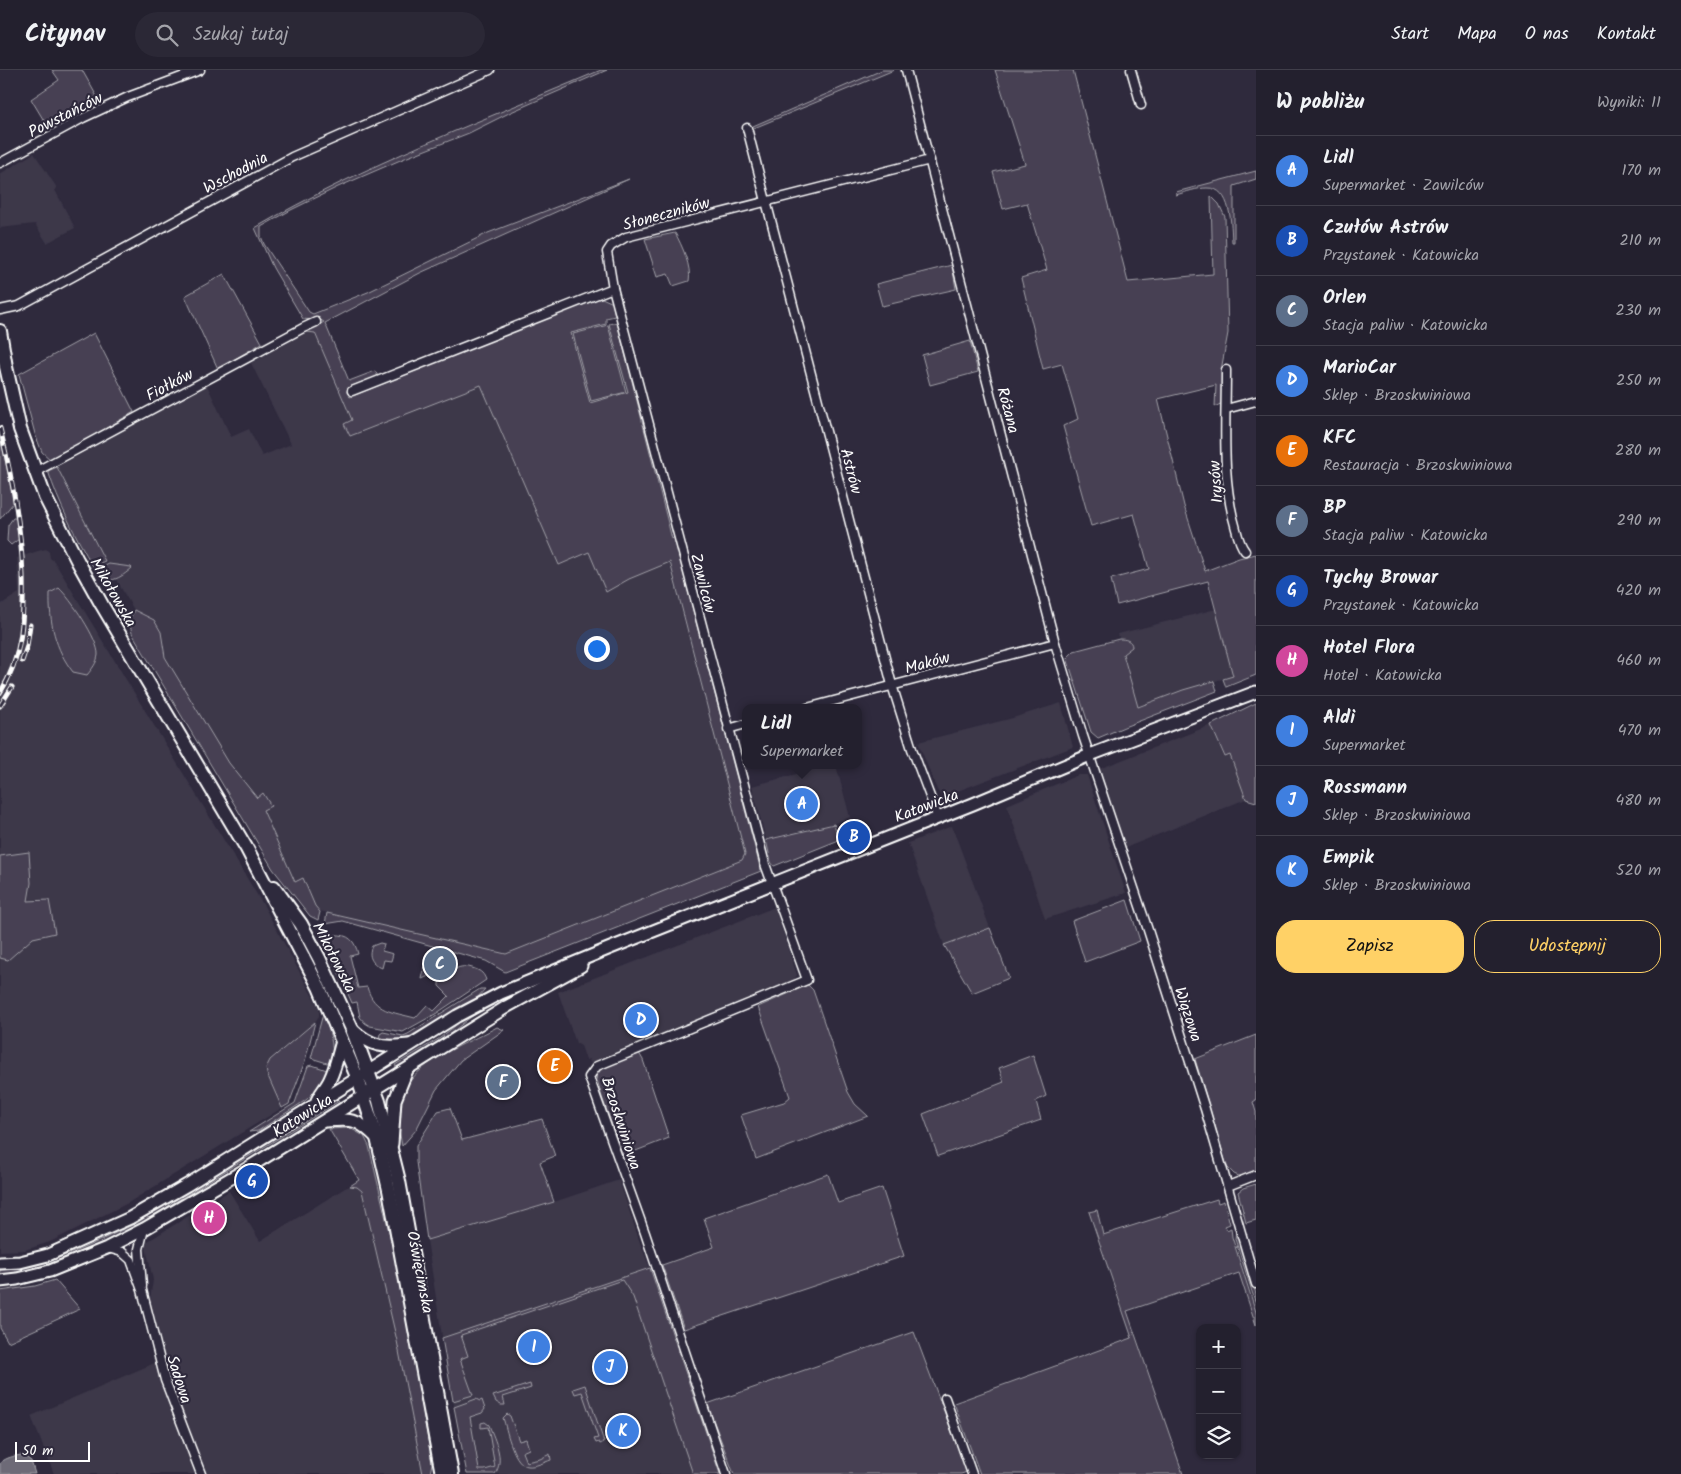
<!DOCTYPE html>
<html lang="pl">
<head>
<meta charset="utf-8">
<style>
  body { margin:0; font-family:Kalam,sans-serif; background:#2b2836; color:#f1f3f6 }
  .controls { position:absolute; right:15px; bottom:15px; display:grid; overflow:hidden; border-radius:10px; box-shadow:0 1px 4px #0004 }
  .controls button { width:45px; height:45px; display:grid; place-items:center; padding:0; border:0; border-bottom:1px solid #403e4a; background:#23202e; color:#f1f3f6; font:25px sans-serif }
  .scale { position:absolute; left:15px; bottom:12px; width:75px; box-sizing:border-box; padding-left:5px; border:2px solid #fff; border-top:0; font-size:14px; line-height:18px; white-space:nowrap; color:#fff; -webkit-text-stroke:4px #2f2a3d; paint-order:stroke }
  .you { position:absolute; left:596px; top:578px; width:18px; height:18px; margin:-12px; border:4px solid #fff; border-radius:50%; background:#1a73e8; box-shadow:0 0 0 8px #1a73e833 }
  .badge { display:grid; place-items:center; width:32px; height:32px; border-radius:50%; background:#ffd166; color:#fff; font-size:16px; font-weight:700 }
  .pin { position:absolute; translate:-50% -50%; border:2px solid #fff; box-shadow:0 1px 5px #0006 }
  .popup { position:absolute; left:742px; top:634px; width:120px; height:65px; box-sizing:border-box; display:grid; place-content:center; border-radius:10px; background:#23202e; filter:drop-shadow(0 1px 4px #0005); font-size:16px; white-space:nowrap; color:#a3a3aa }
  .popup b { font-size:19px; color:#f1f3f6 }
  .popup::after { content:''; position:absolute; left:50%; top:100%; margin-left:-10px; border:10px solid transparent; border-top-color:#23202e }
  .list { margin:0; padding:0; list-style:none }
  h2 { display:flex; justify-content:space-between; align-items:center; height:65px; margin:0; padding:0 20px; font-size:21px }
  h2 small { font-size:16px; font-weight:400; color:#a3a3aa }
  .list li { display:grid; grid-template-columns:32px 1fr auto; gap:15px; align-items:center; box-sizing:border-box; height:70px; padding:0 20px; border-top:1px solid #403e4a }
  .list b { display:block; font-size:19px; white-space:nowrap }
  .list p { margin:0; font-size:16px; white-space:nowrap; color:#a3a3aa }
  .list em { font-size:16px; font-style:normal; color:#a3a3aa }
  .actions { display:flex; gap:10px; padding:15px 20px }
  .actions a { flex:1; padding:11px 0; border:1px solid #ffd166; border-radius:20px; text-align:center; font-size:18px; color:#ffd166 }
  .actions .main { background:#ffd166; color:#111 }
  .icon { flex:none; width:28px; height:28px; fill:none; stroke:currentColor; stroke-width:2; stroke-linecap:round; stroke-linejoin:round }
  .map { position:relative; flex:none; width:1256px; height:1404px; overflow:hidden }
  header { display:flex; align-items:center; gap:30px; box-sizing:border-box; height:70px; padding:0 25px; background:#23202e; border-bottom:1px solid #403e4a }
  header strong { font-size:24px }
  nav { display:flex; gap:28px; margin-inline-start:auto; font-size:18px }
  .search { width:350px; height:45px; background:#2b2836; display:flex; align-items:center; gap:12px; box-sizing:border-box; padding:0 18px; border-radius:28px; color:#a3a3aa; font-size:19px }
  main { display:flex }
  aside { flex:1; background:#23202e }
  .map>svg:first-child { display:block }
  .built { fill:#3c3749 }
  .green { fill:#464152; stroke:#a2a0a8 }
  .water { fill:#6d6a77; stroke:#a7a6ad }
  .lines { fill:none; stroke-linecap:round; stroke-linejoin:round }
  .minor-casing { stroke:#fff; stroke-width:11 }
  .secondary-casing { stroke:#fff; stroke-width:15 }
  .primary-casing { stroke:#fff; stroke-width:16 }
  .minor { stroke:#2f2a3d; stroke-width:8 }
  .secondary { stroke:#2f2a3d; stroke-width:11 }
  .primary { stroke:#2f2a3d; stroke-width:12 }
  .rail-casing { stroke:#fff; stroke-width:5 }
  .rail { stroke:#2f2a3d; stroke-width:3; stroke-dasharray:9; stroke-linecap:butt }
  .labels { text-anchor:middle; stroke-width:4.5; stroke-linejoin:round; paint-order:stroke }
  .street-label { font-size:16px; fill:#fff; stroke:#2f2a3d }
</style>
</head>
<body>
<header>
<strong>Citynav</strong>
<div class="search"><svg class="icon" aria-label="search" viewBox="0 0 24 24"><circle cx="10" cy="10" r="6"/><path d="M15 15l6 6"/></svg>Szukaj tutaj</div>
<nav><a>Start</a><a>Mapa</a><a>O nas</a><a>Kontakt</a></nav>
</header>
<main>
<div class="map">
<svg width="1256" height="1404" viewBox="0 0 1256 1404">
  <rect width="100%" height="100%" fill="#2f2a3d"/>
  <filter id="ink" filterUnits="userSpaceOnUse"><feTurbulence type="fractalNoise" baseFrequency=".02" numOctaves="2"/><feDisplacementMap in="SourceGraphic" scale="10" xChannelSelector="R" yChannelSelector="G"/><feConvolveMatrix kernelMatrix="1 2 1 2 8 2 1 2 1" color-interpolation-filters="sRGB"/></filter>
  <g filter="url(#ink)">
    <g class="built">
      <polygon points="34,83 57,118 55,120 75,158 47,173 35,154 0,158 0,104"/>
      <polygon points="565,253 629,509 669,492 745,784 742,790 506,884 311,839 105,491 57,397 207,315 231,367 249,359 262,386 291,374 251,293 307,262 315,263 347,339"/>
      <polygon points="46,479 49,482 50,488 54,491 264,836 319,938 319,946 315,952 270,990 267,1004 282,1038 128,1133 50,1172 25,1180 0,1181 0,535 19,523 17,488 38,481"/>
      <polygon points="1216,539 1233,606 1183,620 1138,637 1118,564"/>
      <polygon points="1061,633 1073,677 942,727 937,720 918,672 1009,649"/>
      <polygon points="1211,655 1224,687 1230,685 1246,729 1125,778 1099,699"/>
      <polygon points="829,695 836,695 850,747 823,758 786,766 785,765 766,770 752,716"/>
      <polygon points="1078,705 1087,705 1126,823 1045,849 1007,735"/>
      <polygon points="952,756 990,858 944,875 908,773"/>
      <polygon points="775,837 797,905 792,913 590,993 589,989 586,990 581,976 576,973 558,922"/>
      <polygon points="619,1110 639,1170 650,1198 720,1404 467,1404 447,1298 427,1170 554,1132"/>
      <polygon points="350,1116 357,1117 362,1121 397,1271 423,1404 54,1404 31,1346 164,1289 150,1229 153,1210 145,1173 229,1121 260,1171 345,1118"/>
    </g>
    <g class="green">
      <polygon points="52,0 82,0 100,32 49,59 31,29 59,10"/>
      <path d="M601,0H607L511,42L469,63L405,88L338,117L291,140L261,157V166L264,174L309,242L313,244L368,222L488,163L629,109L420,203L325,253L349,311L375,301L378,306L349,317L347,322L350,327L595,229L602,228L613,233L615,246L606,248V254L571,263L590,333L628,322L609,254L617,252L672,469L674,467L761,801L505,902L486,891L343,851L325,854L327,843L506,884L742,790L745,784L670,492L629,509L606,522L589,482L559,495L481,315L350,366L344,354L352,350L315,263L307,262L324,252L319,249L312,250L303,249L273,198L255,158C365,94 484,50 601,0Z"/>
      <polygon points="882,0 894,0 754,58 753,56"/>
      <polygon points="995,0 1073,0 1128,212 1213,204 1211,126 1219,134 1225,147 1228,263 1222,295 1222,333 1215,337 1216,315 1158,329 1184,436 1205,501 1239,488 1256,484 1256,605 1226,617 1223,609 1233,606 1208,511 1117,535 1111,509 1149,499 1134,444 1091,456 1063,356 1078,349 1062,294 1043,299 1021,208 1047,200 1027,133 1003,139 993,102 1025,94"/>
      <path d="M1256,101V109L1234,116V172H1232C1231,156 1232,117 1207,118C1197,118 1186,122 1176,125V122Z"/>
      <path d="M675,163C682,175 692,198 689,211L673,216L668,204L657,207L645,169Z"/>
      <polygon points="952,195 956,219 882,236 876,214"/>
      <polygon points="224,204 262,273 218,299 185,226"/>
      <polygon points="608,255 626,322 591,331 573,264"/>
      <polygon points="94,263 134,342 51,390 42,382 35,364 19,304"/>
      <polygon points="970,271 978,302 930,315 922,285"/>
      <polygon points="0,366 14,432 0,449"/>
      <path d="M57,397L105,491L93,496C75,466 59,434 48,401Z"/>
      <polygon points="13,448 16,448 19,469 11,475 7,471 8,455"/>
      <path d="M109,494L131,497L132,498C122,507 105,519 96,500Z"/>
      <path d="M59,518C70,528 99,570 98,585C97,593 92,599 87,605L73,602C55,579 49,552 50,523Z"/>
      <polygon points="134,540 154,550 161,562 165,587 229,693 257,728 263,723 271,736 263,740 295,812 303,808 315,836 320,842 318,850 310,846 273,799 132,563 129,551"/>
      <path d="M1119,569C1125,569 1132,570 1132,577L1123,584L1138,637L1183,620L1214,611L1217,621L1124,657L1098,668L1091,662L1067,588L1074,581Z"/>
      <polygon points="1256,633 1256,732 1246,729 1230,685 1225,687 1211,655"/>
      <polygon points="834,754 839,770 774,796 771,792 766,770"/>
      <polygon points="29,782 31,813 28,831 49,830 55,863 33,868 8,890 0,888 0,786"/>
      <polygon points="1127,830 1140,871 1085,892 1072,851"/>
      <polygon points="990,858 1009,908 972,923 944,875"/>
      <path d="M334,865C349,864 355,871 358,884L350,886L358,918L367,917C374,942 393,942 415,948L427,935L434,941L449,926L439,916V913C450,902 458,892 475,899C481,901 484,904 486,910L437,943L403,962L370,956L365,953L360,947L357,932L352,933L331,886L329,878L332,871L330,867Z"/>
      <path d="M380,873L384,874L382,881L393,884L391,891L384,890L382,898C372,894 367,886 372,876Z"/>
      <path d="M428,884L436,886C441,899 432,905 422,909L426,890L425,889Z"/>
      <polygon points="808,915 813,920 848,1022 855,1034 868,1046 756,1089 741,1045 784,1032 790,1027 758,937"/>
      <polygon points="480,919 485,919 477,928 409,967 402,970 378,972 380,964 383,962 403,966 408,964"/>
      <polygon points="489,935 467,950 444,969 397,999 395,995 440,968 465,948"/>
      <path d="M323,944C330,960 333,974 333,991L327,993L311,988Z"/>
      <polygon points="315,952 305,991 289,1034 282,1038 267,1004 266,998 270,990"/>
      <path d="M497,957L504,960L461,990L436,1020L416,1060L402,1076C401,1069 399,1061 398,1053C394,996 456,980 497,957Z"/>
      <polygon points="1256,965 1256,1030 1253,1032 1256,1042 1256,1102 1241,1107 1234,1104 1227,1097 1195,989"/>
      <polygon points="639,983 643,990 669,1068 623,1086 602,1027 596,1006 599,998"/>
      <polygon points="1033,985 1046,1026 1036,1031 1041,1050 938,1086 923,1044 1004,1012 999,998"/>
      <polygon points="312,995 330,1001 318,1019 306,1030 258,1061 249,1062 295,1033 308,996"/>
      <polygon points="336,1028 339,1031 154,1145 152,1142"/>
      <polygon points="450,1038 462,1070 542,1049 555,1086 540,1092 554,1132 427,1170 416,1092 416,1076 438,1041"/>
      <polygon points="350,1058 364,1066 369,1076 401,1213 432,1393 430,1404 423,1404 397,1271 362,1121 357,1117 350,1116 359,1110 329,1059"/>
      <polygon points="828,1104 838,1133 882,1118 904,1186 684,1259 662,1195 714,1177 704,1148"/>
      <polygon points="1256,1114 1256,1150 1246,1153 1238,1122 1243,1118"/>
      <polygon points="1217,1129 1218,1133 1224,1131 1230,1154 1225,1156 1227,1160 1231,1158 1232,1167 1256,1242 1256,1255 1239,1203 1127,1241 1183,1404 980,1404 954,1333 1132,1268 1089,1142 1097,1140 1103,1165"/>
      <path d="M147,1146L149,1149C101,1177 55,1197 0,1205V1200C50,1198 93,1173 137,1153Z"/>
      <polygon points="1236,1158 1256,1224 1256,1234 1235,1169"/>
      <polygon points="650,1198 720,1404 693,1404 633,1227 622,1210 461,1265 468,1286 460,1289 473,1325 453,1331 442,1268"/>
      <polygon points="55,1210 80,1239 8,1272 0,1258 0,1221 35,1216"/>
      <polygon points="914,1262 967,1402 961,1404 734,1404 707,1334"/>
      <polygon points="530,1314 531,1318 503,1327 505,1335 501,1335 496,1332 493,1326"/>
      <polygon points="585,1315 604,1372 600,1374 599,1372 596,1373 594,1369 598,1368 582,1322 575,1324 573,1319"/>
      <path d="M476,1329L480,1331L482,1330L485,1339L482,1343L470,1347L479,1400H485L495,1397L488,1357L481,1358V1353L485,1352L489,1355C495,1371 505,1389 495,1404H467L454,1337Z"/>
      <path d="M507,1344L510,1346L519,1371L526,1369L529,1379L522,1382L526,1392L540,1389L550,1384L551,1390C545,1392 535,1397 528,1396C514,1395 507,1362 504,1351L503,1348Z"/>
    </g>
    <path class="water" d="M23,1385L31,1391L35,1404H0V1393C7,1387 14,1386 23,1385Z"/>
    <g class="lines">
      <g class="minor-casing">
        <g id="minor">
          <polyline points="906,0 1055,573 1083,666 1147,857 1205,1039 1256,1214"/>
          <polyline points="1131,0 1141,35"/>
          <polyline points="747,58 892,615 912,679 938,748"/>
          <polyline points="0,93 83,48 128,27 200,0"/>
          <polyline points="613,218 765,794 807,910 597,996 589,1007 645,1163 726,1404"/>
          <polyline points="0,240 19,236 292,87 490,0"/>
          <path d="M1226,300C1226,353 1221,409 1236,459C1238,467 1240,475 1245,481"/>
          <polyline points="352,321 613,218 607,182 611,176 626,167 930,90"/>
          <polyline points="1226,339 1256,331"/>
          <polyline points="35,402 303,258 316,252"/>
          <polyline points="807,638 1055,573"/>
          <polyline points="728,659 746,654"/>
          <polyline points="1228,1116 1256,1105"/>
          <polyline points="108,1178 122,1182 131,1190 142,1220 165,1310 201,1404"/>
          <polyline points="142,1216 139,1179 144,1159"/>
          <polyline points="945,1328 972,1404"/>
        </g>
      </g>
      <g class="secondary-casing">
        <g id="secondary">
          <path d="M352,959C371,977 384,978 409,975"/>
          <path d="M316,1033C319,1024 326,1018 330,1009C336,997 338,984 342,971"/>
          <path d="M326,1051C352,1049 357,1048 377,1068"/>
          <polyline points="392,1074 395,1030 407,1000"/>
          <polyline points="0,1193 20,1192 48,1185 130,1148 187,1115 457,946 501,923 608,879 973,734 1090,685 1256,622"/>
          <polyline points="0,1211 17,1209 50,1201 107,1178 144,1159 243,1101 508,936 581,896"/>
        </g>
      </g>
      <g class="primary-casing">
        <g id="primary">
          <polyline points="0,261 6,297 20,359 45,427 77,490 102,535 247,779 319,917 358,1009 377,1068 389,1120 442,1404"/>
          <polyline points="274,817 301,854 319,888 352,959 379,1031 399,1111 452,1404"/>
        </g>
      </g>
      <use href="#minor" class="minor"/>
      <use href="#secondary" class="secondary"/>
      <use href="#primary" class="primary"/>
      <g class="rail-casing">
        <g id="rail">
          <path d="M0,358C12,407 21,455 23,505C24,547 23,587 0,623"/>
          <polyline points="22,591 27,576 30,555"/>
          <polyline points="0,636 12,617"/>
        </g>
      </g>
      <use href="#rail" class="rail"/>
    </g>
  </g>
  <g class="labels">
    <g class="street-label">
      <text transform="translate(65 44) rotate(-27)" y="6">Powstańców</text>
      <text transform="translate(235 102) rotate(-28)" y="6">Wschodnia</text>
      <text transform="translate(666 143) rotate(-15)" y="6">Słoneczników</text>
      <text transform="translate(169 314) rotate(-28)" y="6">Fiołków</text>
      <text transform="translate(1009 340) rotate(75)" y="6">Różana</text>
      <text transform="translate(852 401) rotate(76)" y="6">Astrów</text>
      <text transform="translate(1215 412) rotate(-94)" y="6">Irysów</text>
      <text transform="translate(704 513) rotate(76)" y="6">Zawilców</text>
      <text transform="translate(114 522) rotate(60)" y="6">Mikołowska</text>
      <text transform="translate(927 592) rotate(-15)" y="6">Maków</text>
      <text transform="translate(926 735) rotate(-21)" y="6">Katowicka</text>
      <text transform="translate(335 887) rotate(63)" y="6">Mikołowska</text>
      <text transform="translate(1189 944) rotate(72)" y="6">Wiązowa</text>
      <text transform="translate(302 1045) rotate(-32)" y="6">Katowicka</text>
      <text transform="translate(622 1053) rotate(72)" y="6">Brzoskwiniowa</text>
      <text transform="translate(421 1202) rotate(79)" y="6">Oświęcimska</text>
      <text transform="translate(180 1309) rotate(72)" y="6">Sadowa</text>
    </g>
  </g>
</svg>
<div class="controls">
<button>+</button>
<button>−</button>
<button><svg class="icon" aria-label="layers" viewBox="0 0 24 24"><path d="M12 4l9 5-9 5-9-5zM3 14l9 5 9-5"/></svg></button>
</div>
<div class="scale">50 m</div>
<div class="you"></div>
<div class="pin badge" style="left:802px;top:734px;background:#3f7fe0">A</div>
<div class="popup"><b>Lidl</b>Supermarket</div>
<div class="pin badge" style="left:854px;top:767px;background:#1a4fb4">B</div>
<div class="pin badge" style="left:440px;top:894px;background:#5c6f8a">C</div>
<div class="pin badge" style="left:641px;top:950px;background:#3f7fe0">D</div>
<div class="pin badge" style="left:555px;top:996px;background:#e8710a">E</div>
<div class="pin badge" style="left:503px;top:1012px;background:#5c6f8a">F</div>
<div class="pin badge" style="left:252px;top:1111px;background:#1a4fb4">G</div>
<div class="pin badge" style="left:209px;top:1148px;background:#d1479c">H</div>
<div class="pin badge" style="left:534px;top:1277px;background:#3f7fe0">I</div>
<div class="pin badge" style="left:610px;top:1297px;background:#3f7fe0">J</div>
<div class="pin badge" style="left:623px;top:1361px;background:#3f7fe0">K</div>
</div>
<aside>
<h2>W pobliżu<small>Wyniki: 11</small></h2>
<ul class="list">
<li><span class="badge" style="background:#3f7fe0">A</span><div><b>Lidl</b><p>Supermarket · Zawilców</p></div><em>170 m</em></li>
<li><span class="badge" style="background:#1a4fb4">B</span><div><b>Czułów Astrów</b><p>Przystanek · Katowicka</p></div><em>210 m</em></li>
<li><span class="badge" style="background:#5c6f8a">C</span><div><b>Orlen</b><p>Stacja paliw · Katowicka</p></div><em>230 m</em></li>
<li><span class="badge" style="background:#3f7fe0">D</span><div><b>MarioCar</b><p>Sklep · Brzoskwiniowa</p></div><em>250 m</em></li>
<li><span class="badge" style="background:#e8710a">E</span><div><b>KFC</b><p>Restauracja · Brzoskwiniowa</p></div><em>280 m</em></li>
<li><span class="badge" style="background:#5c6f8a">F</span><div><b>BP</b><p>Stacja paliw · Katowicka</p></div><em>290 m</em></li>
<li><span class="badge" style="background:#1a4fb4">G</span><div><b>Tychy Browar</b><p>Przystanek · Katowicka</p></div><em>420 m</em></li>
<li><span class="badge" style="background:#d1479c">H</span><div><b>Hotel Flora</b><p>Hotel · Katowicka</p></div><em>460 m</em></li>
<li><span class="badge" style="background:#3f7fe0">I</span><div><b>Aldi</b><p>Supermarket</p></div><em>470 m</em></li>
<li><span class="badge" style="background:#3f7fe0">J</span><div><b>Rossmann</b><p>Sklep · Brzoskwiniowa</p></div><em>480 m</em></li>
<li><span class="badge" style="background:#3f7fe0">K</span><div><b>Empik</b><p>Sklep · Brzoskwiniowa</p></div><em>520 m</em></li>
</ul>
<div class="actions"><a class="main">Zapisz</a><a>Udostępnij</a></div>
</aside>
</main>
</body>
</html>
